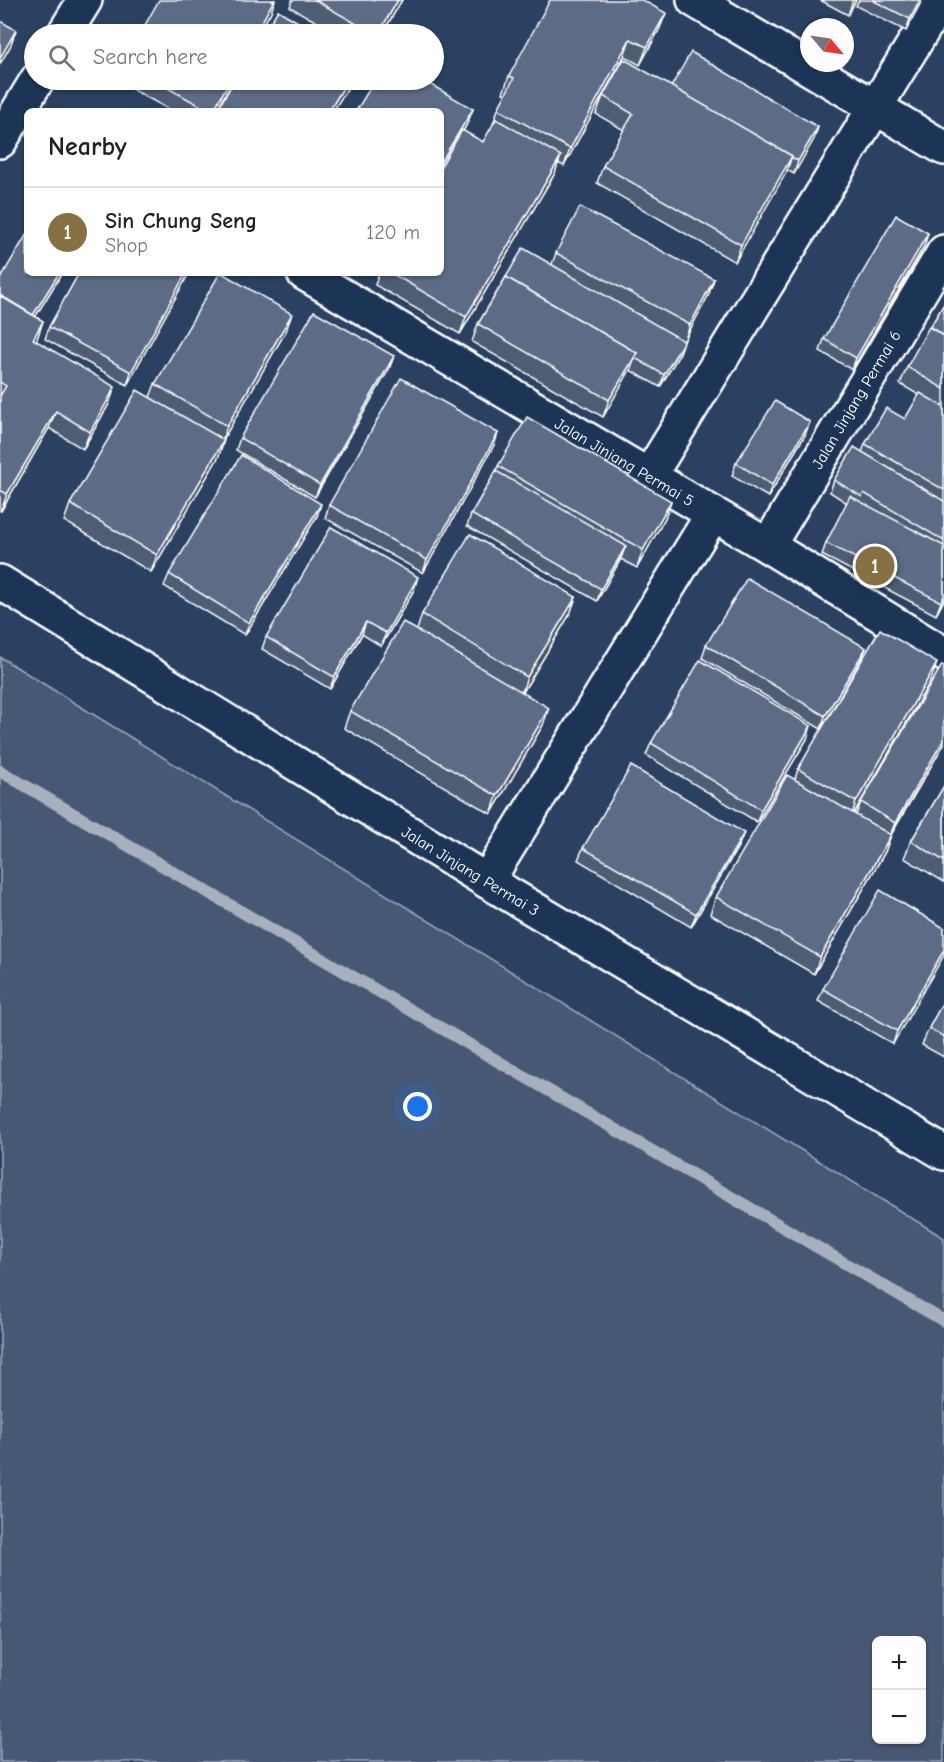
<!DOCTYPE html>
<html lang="en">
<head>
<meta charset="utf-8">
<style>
  body { margin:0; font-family:"Comic Neue",sans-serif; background:#f6f6f6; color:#222 }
  .controls { position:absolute; right:18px; bottom:18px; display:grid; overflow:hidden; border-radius:9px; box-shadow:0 2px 4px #0004 }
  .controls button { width:54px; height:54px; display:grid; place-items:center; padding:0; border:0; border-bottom:2px solid #e0e0e0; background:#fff; color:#222; font:30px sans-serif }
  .compass { position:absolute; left:800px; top:18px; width:54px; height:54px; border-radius:50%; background:#fff; box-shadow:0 2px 4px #0004; rotate:119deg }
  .you { position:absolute; left:418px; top:1107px; width:21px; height:21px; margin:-15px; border:4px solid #fff; border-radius:50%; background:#1a73e8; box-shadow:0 0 0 9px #1a73e833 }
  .badge { display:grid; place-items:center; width:39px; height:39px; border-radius:50%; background:#857141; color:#fff; font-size:20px; font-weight:700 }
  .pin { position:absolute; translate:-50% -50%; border:3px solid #fff; box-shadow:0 2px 6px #0006 }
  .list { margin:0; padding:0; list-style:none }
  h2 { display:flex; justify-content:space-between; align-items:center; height:78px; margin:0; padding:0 24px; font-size:26px }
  h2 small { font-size:20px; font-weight:400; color:#767676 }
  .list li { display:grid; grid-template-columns:39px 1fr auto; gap:18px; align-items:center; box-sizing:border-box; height:90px; padding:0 24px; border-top:2px solid #e0e0e0 }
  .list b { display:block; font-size:22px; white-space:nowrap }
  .list p { margin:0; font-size:20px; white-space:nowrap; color:#767676 }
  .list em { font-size:20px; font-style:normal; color:#767676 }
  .icon { flex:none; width:33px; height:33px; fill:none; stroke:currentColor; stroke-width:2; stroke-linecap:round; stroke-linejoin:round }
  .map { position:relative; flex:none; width:944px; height:1762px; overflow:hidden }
  .search { position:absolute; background:#fff; box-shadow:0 2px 4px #0004; left:24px; top:24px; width:420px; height:66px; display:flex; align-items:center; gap:15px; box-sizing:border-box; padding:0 21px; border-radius:33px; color:#767676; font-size:22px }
  .panel { position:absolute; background:#fff; box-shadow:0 2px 4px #0004; left:24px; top:108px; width:420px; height:168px; border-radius:9px }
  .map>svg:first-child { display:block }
  .green { fill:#465975; stroke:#a2acba; stroke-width:1.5; fill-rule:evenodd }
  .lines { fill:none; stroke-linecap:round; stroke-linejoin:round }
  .stream { stroke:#a7b1be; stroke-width:12 }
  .street-casing { stroke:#fff; stroke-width:38 }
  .street { stroke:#1d3557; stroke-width:33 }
  .wall { fill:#4e5d73; stroke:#fff; stroke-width:1.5 }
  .shaded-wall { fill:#404c5e; stroke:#fff; stroke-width:1.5 }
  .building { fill:#5b6c86; stroke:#fff; stroke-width:1.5 }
  .labels { text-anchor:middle; stroke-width:6; stroke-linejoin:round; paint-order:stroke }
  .street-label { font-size:16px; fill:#fff; stroke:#1d3557 }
</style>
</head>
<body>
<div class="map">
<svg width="944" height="1762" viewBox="0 0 944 1762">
  <rect width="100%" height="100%" fill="#2a4161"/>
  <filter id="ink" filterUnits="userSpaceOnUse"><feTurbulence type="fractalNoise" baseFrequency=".0167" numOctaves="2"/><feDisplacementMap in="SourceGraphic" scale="12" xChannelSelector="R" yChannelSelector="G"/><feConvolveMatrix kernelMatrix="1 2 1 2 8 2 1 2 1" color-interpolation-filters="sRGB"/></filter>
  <g filter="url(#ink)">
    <path class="green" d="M0,657L944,1238V1762H0ZM876,1640H922V1740H876Z"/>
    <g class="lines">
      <polyline class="stream" points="0,771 944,1321"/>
      <g class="street-casing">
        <g id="street">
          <polyline points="694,0 944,148"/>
          <polyline points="64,34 85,0"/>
          <polyline points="0,141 37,80"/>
          <path id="s1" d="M304,273L768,546L944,654"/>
          <polyline points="649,476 941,0"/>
          <path id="s2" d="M768,546L944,252"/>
          <path id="s3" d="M0,582L487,881L944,1153"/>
          <polyline points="487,881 713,514"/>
        </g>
      </g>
      <use href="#street" class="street"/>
    </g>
    <g class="wall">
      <polygon points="292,0 402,0 382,34 338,34 290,7"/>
      <polygon points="820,0 856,0 848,15"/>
      <polygon points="859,0 922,0 906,31 856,6"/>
      <polygon points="666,13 659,30 640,65 624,56 564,166 558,163 555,173 460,334 375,285 379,273 441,273 441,111 473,109 466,126 463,131 483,142 492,127 498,109 506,94 503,93 509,76"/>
      <polygon points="118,80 233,80 216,111 172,111 117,81"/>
      <polygon points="671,87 818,127 814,139 794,174 787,170 735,262 597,183 603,166 624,130 596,114 603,96"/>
      <polygon points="928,233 924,246 852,370 820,351 824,339"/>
      <polygon points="556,253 714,279 708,296 684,341 680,353 660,387 630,370 603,417 472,342 478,324 506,277 552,264"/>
      <polygon points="62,273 35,317 43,321 36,341 109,404 83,449 49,428 1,511 0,511 0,279"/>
      <polygon points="79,273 189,273 127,385 45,339 49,327"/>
      <polygon points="944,304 944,600 936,615 822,555 826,543 847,503 830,492 834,480 862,452 865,444 905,419 919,395 900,384 907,367"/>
      <polygon points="286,331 223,439 224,440 218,458 151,572 64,521 70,504 150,397 155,384"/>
      <polygon points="394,356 389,369 315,497 236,450 240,438"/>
      <polygon points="498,433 494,445 423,573 325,518 329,505"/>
      <polygon points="805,435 768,497 732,476 736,463"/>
      <polygon points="498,466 671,501 665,518 637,568 621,559 597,601 467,526 471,514 496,471"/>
      <polygon points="317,516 245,635 164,586 169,574"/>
      <polygon points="414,590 381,646 362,634 330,689 262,649 266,637"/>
      <polygon points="576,597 570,614 523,692 543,725 491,814 344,728 350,711 417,630 422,614"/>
      <polygon points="706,645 866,648 861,660 821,729 702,658"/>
      <polygon points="931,680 854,813 856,815 861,802 944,744 891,835 885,852 814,974 710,914 716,897 795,779 798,769"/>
      <polygon points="807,739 757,822 646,755 651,743"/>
      <polygon points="944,786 944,882 904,858 911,841"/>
      <polygon points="739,845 691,927 578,860 583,848"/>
      <polygon points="944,928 893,1044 818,1001 823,989"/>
      <polygon points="944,1000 944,1057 922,1045 929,1028"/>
    </g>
    <g class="shaded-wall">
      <polygon points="274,0 275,0 271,12 258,34 255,34"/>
      <polygon points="398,0 402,0 382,34 378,34"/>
      <polygon points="853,0 856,0 848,15"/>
      <polygon points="920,0 922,0 906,31 910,19"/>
      <polygon points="666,13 659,30 640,65 647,47"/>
      <polygon points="16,30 10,47 0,64 0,58"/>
      <polygon points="630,39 624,56 564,166 570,149"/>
      <polygon points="230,80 233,80 216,111 213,111"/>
      <polygon points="348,80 353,80 333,111 329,111"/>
      <polygon points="473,109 466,126 441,168 441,162"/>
      <polygon points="818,127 814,139 794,174 798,161"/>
      <polygon points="561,156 555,173 460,334 466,317"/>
      <polygon points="792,156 786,173 735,262 741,245"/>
      <polygon points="928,233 924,246 852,370 856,358"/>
      <polygon points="59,273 62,273 29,327 33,315"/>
      <polygon points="186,273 189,273 127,385 131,372"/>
      <polygon points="714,279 708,296 684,341 680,353 660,387 664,375 684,342 690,325"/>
      <polygon points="292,314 286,331 221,443 227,426"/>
      <polygon points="43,321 37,339 26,356 33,339"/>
      <polygon points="637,353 630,370 603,417 609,400"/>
      <polygon points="394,356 389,369 315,497 320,485"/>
      <polygon points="115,387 109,404 83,449 90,432"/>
      <polygon points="56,411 49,428 1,511 7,494"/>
      <polygon points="810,422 805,435 768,497 772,485"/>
      <polygon points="498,433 494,445 423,573 427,560"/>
      <polygon points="224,440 218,458 151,572 157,555"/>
      <polygon points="671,501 665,518 637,568 643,550"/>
      <polygon points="321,504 317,516 245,635 249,623"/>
      <polygon points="626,546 621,558 597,601 601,589"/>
      <polygon points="418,577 414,590 381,646 386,633"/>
      <polygon points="944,596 944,600 936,615 941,602"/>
      <polygon points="576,597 570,614 521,695 527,677"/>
      <polygon points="366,622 362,634 330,689 334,677"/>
      <polygon points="866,648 861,660 821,729 825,716"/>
      <polygon points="937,663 931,680 850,820 856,802"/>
      <polygon points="549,708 543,725 491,814 497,796"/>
      <polygon points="811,726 807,739 757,822 761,810"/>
      <polygon points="944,739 944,744 890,835 895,823"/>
      <polygon points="744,833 739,845 691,927 696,914"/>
      <polygon points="891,835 885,852 814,974 820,957"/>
      <polygon points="944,950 944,955 893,1044 897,1031"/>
    </g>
    <g class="building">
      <polygon points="159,0 274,0 255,34 140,34"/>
      <polygon points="315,0 398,0 378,34 374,34"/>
      <polygon points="550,0 642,0 666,13 647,47 630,39 570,149 498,109 514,78 509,76"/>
      <polygon points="872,0 920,0 910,19"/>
      <polygon points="278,10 318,34 263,34"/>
      <polygon points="0,21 16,30 0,58"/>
      <polygon points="691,52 818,127 798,161 791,157 792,156 671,87"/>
      <polygon points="624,59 792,156 741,245 603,166 633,114 603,96"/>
      <polygon points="153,80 230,80 213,111 210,111"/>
      <polygon points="235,80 348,80 329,111 216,111"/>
      <polygon points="375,80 423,80 473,109 441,162 441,111 356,111"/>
      <polygon points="496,119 561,156 466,317 391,273 441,273 441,166 462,130 483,142"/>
      <polygon points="580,207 714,279 690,325 556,253"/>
      <polygon points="896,215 928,233 856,358 824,339"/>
      <polygon points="27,234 27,273 59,273 33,315 0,295 0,279"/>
      <polygon points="523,248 684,341 664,375 635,358 637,353 506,277"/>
      <polygon points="79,273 186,273 131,372 49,327"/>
      <polygon points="220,273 222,273 292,314 227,426 155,384"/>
      <polygon points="506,277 637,353 609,400 478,324"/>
      <polygon points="0,296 43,321 33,339 115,387 90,432 56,411 7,494 0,490 0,396 6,386 0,382"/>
      <polygon points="944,304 944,336 930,327"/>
      <polygon points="314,311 394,356 320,485 240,438"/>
      <polygon points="929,327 944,336 944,389 907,367"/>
      <polygon points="401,378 498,433 427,560 329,505"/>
      <polygon points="137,390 224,440 157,555 70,504"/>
      <polygon points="920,393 944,407 944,490 865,444 886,408 905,419"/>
      <polygon points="775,401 810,422 772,485 736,463"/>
      <polygon points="527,417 671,501 643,550 498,466"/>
      <polygon points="854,447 944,501 944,541 864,493 862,497 834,480"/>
      <polygon points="241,455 321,504 249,623 169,574"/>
      <polygon points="496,471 626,546 601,589 471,514"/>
      <polygon points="850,496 944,546 944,596 941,602 826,543"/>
      <polygon points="331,527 418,577 386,633 366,622 334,677 266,637"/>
      <polygon points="470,534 576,597 527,677 422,614"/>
      <polygon points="747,578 866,648 825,716 706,645"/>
      <polygon points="403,622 549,708 497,796 350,711"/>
      <polygon points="880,629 937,663 856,802 798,769"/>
      <polygon points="700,660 811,726 761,810 651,743"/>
      <polygon points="942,665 944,666 944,739 895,823 861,802"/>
      <polygon points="631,766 744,833 696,914 583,848"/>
      <polygon points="787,775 891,835 820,957 716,897"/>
      <polygon points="944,786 944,861 911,841"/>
      <polygon points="880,890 944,928 944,950 897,1031 823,989"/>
      <polygon points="944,1000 944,1037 929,1028"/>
    </g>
  </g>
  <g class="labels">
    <g class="street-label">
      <text dy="6" stroke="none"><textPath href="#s2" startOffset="171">Jalan Jinjang Permai 6</textPath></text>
      <text dy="6" stroke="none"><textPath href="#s1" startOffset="372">Jalan Jinjang Permai 5</textPath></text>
      <text dy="6" stroke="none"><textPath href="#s3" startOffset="552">Jalan Jinjang Permai 3</textPath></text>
    </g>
  </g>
</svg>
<div class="controls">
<button>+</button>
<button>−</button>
</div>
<svg class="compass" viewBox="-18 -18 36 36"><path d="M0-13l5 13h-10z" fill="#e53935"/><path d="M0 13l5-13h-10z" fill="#767676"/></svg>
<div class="you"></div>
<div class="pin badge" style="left:875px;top:566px">1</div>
<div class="search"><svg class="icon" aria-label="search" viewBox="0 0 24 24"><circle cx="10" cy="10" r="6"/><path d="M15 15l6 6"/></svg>Search here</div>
<section class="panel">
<h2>Nearby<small></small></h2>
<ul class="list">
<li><span class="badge">1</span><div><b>Sin Chung Seng</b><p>Shop</p></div><em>120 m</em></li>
</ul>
</section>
</div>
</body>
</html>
